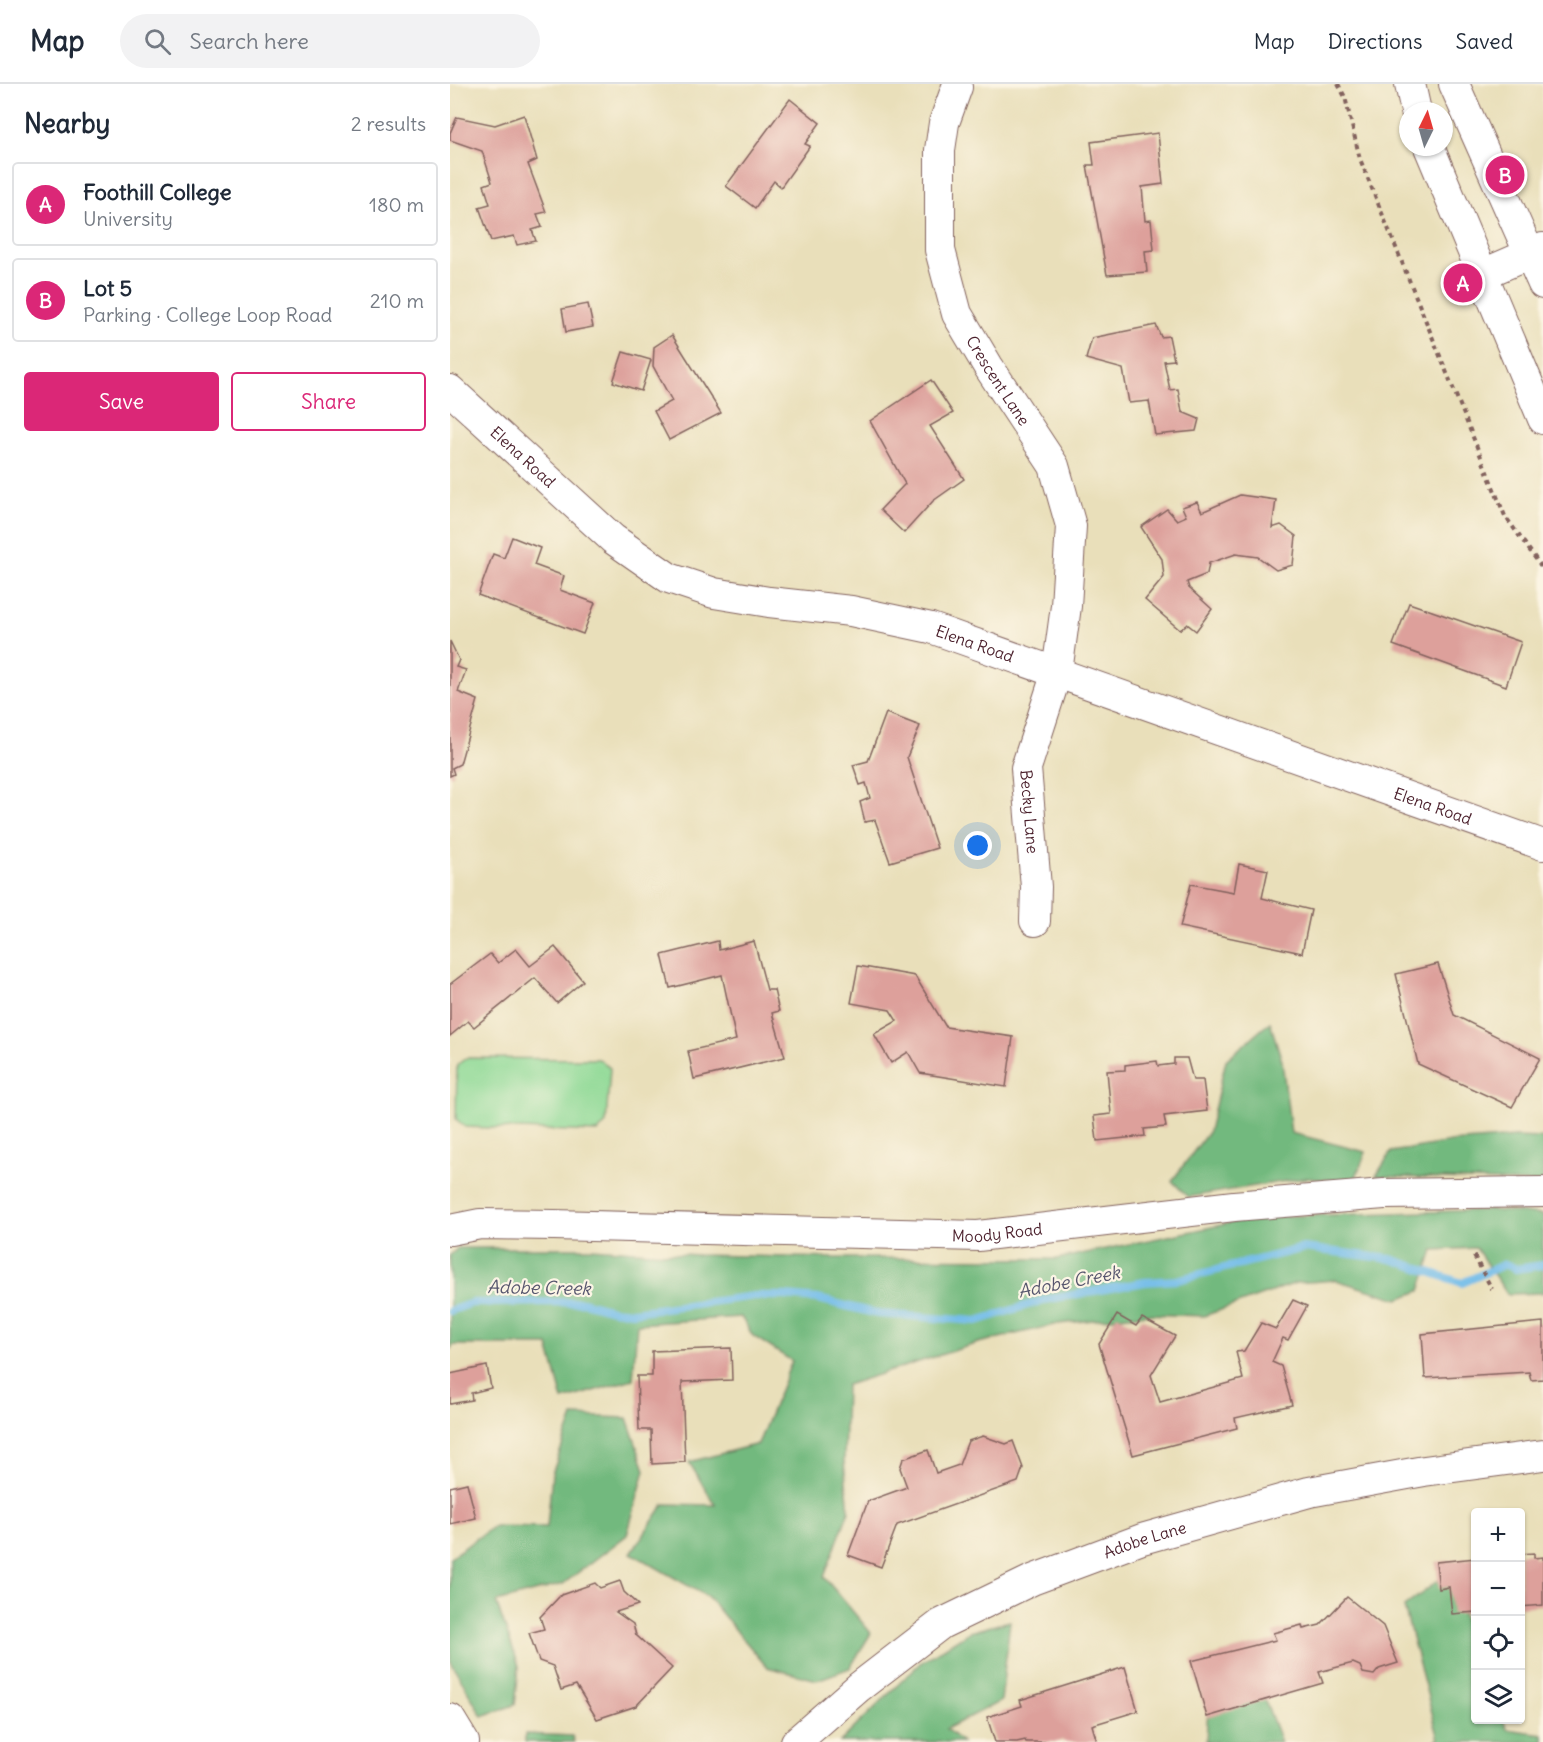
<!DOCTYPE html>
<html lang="en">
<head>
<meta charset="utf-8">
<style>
  body { margin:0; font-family:Delius,sans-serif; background:#f2f2f3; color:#1f2937 }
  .controls { position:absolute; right:18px; bottom:18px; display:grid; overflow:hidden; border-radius:6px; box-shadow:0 2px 4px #0004 }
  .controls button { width:54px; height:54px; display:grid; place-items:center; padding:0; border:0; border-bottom:2px solid #e0e1e3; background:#fff; color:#1f2937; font:30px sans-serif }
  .compass { position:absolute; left:949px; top:18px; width:54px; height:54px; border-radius:50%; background:#fff; box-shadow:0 2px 4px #0004; rotate:5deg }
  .you { position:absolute; left:528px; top:762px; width:21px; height:21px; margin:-15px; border:4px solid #fff; border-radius:50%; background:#1a73e8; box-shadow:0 0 0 9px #1a73e833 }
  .badge { display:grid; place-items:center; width:39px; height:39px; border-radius:50%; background:#db2777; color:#fff; font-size:20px; font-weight:700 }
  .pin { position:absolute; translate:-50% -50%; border:3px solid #fff; box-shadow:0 2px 6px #0006 }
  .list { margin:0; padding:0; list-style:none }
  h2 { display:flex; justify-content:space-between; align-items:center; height:78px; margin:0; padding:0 24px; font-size:26px }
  h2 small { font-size:20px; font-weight:400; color:#747a83 }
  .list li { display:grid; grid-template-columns:39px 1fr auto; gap:18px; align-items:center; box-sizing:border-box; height:84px; margin:0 12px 12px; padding:0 12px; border:2px solid #e0e1e3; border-radius:6px }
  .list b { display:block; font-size:22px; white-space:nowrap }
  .list p { margin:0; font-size:20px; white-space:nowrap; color:#747a83 }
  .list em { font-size:20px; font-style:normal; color:#747a83 }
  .actions { display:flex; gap:12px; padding:18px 24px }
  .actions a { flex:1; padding:14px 0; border:2px solid #db2777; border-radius:6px; text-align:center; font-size:21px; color:#db2777 }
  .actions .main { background:#db2777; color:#fff }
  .icon { flex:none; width:33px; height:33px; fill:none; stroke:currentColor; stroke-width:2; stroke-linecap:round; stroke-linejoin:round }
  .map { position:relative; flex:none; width:1093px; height:1658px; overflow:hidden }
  header { display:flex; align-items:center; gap:36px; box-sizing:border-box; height:84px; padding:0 30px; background:#fff; border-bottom:2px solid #e0e1e3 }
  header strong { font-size:28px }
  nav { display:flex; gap:33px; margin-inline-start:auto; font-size:21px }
  .search { width:420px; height:54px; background:#f2f2f3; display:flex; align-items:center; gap:15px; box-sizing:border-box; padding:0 21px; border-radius:33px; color:#747a83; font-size:22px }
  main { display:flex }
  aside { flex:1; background:#fff }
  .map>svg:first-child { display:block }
  .green { fill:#8ed995; stroke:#6c7c60; stroke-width:1.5 }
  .forest { fill:#72b97e; stroke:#5e6c54; stroke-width:1.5 }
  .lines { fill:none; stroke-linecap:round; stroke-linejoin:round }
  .stream { stroke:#70bbe9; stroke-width:8 }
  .building { fill:#dda09b }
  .minor-casing { stroke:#82625d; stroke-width:32 }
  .path { stroke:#82625d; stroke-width:4; stroke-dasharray:4.5 4.5; stroke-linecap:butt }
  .minor { stroke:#fff; stroke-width:30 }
  .labels { text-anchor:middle; stroke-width:4.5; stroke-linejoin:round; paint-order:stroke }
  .street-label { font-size:16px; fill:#4a1f2b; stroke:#fcf5e5 }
  .water-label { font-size:18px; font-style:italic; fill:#57566e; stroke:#fcf5e5 }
</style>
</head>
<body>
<header>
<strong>Map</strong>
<div class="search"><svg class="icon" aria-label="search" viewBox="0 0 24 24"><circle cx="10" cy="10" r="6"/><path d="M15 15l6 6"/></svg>Search here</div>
<nav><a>Map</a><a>Directions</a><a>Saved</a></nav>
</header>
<main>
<aside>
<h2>Nearby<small>2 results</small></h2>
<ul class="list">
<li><span class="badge">A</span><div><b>Foothill College</b><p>University</p></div><em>180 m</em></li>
<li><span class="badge">B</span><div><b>Lot 5</b><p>Parking · College Loop Road</p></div><em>210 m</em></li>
</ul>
<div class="actions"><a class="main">Save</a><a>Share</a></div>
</aside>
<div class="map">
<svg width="1093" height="1658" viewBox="0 0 1093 1658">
  <rect width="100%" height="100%" fill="#fcf5e5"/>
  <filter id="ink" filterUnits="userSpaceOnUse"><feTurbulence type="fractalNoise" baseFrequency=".0167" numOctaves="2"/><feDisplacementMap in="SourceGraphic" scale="12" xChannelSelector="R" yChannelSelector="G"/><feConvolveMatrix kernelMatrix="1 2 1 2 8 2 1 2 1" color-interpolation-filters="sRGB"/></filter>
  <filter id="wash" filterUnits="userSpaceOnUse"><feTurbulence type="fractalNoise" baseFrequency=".008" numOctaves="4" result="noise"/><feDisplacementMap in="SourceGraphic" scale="24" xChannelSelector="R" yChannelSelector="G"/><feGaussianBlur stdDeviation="1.35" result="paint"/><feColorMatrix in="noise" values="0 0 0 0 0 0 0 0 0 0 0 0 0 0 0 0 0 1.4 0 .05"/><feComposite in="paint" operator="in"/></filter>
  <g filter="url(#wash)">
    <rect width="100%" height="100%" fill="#e9dfba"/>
    <polygon class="green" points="16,974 149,975 160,984 156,1039 148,1048 15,1043 6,1035 7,981"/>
    <g class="forest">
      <polygon points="820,938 832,977 841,1049 916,1068 904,1098 855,1094 738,1113 722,1097 759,1047 776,976"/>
      <polygon points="1065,1053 1093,1054 1093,1099 926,1092 941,1068 1001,1058"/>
      <polygon points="1041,1126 1093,1131 1093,1209 1057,1210 1026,1164 983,1166 970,1207 948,1215 886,1196 846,1199 754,1232 696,1230 608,1240 528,1259 396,1301 394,1378 399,1427 374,1493 421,1549 400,1584 367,1596 317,1583 258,1513 181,1469 214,1420 265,1421 239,1378 308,1360 342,1277 303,1252 291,1233 187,1240 183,1295 113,1316 98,1261 4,1261 0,1265 0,1171 8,1164 140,1164 248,1171 386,1174 607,1175 810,1133"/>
      <polygon points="123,1332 177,1334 195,1386 177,1451 113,1500 46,1518 69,1582 65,1621 32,1632 0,1576 0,1474 44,1442 97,1443 102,1390"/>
      <polygon points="997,1490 1025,1563 1026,1636 1053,1636 1057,1645 1093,1650 1093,1658 982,1658 989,1655 954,1523"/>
      <polygon points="560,1537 551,1617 496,1645 512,1658 390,1658 470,1579 519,1548"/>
      <polygon points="759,1604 814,1613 831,1658 756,1658"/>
      <polygon points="75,1650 122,1652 124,1658 75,1658"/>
    </g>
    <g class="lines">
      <polyline class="stream" points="0,1227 22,1219 133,1218 162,1226 183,1228 305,1212 335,1212 368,1215 428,1230 527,1237 594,1216 695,1198 727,1196 854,1164 941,1175 1012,1199 1055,1180 1066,1185 1093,1181"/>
    </g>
    <g id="blocks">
      <g class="building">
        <polygon points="340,15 370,39 355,60 360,62 331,103 324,97 305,124 276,102"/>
        <polygon points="74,31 87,76 78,80 96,128 87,130 92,143 82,146 86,157 67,161 64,152 41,157 29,123 40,120 34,101 42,98 32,67 0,56 0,49 7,33 45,41"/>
        <polygon points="708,49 713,100 692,103 695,137 701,136 704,166 695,167 697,188 657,191 637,81 644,81 641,58"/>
        <polygon points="138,220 143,243 116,248 112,225"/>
        <polygon points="706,241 711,253 719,252 724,276 714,277 720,306 728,305 732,328 749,335 746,347 705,351 699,317 679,319 673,285 636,275 642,254"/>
        <polygon points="222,251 271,329 219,356 204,327 222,317 203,282 204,263"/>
        <polygon points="173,268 201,276 191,307 163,298"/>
        <polygon points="481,296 503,329 480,342 514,395 483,417 454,449 430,426 455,400 420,337"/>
        <polygon points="790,411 826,416 822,444 831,441 846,452 843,481 826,486 808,473 786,470 759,479 757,490 737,498 739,504 762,525 746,547 737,540 730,546 695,516 714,493 712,475 691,443 717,425 727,436 736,432 732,423 747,418 752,428"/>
        <polygon points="62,453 90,464 84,481 114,492 110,506 145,519 133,550 28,511 43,470 54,474"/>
        <polygon points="959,519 1071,558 1056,602 943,561"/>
        <polygon points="0,557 9,576 6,583 16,586 8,608 28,616 10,680 2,684 4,690 0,692"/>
        <polygon points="436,629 470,642 457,673 487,764 440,778 425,736 415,738 410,718 420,714 416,699 410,701 403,681 418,677"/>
        <polygon points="789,780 818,786 812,814 861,826 852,869 730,843 741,800 784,808"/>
        <polygon points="268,857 269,866 304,857 317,906 324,906 329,927 322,929 335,973 244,995 238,967 286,956 272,891 220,904 212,871"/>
        <polygon points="105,863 133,897 107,919 85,894 24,943 18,937 0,952 0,900 40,870 48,879 66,865 80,882"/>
        <polygon points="988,880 1004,931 1090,974 1062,1023 968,980 946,890"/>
        <polygon points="408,882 465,892 496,943 563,953 556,1003 470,989 458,968 441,979 424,950 447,937 440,926 401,919"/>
        <polygon points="724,974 737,974 743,996 753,996 757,1027 714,1032 716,1043 694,1045 695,1052 647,1057 644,1032 661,1030 657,987 675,986 675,981 707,977 708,982 724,980"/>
        <polygon points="843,1216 857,1222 838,1256 833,1254 822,1278 831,1282 842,1321 785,1334 787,1344 683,1371 649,1260 667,1231 686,1242 692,1234 725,1252 701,1291 710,1318 793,1295 786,1268 794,1267 811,1239 826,1245"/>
        <polygon points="1093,1238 1093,1295 1081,1296 1079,1288 975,1294 972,1250"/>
        <polygon points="281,1264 282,1296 232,1298 235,1378 202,1380 201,1346 189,1346 187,1292 202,1292 202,1267"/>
        <polygon points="37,1282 41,1304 21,1309 22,1316 0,1320 0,1290"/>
        <polygon points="533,1352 556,1360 563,1357 573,1384 568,1398 447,1441 431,1483 398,1471 418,1417 457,1403 450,1384 453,1375 478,1366 486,1389 509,1381 518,1357"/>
        <polygon points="17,1399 26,1434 0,1440 0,1403"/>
        <polygon points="1084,1469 1084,1474 1093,1473 1093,1521 1070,1523 1070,1470"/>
        <polygon points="1026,1474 1026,1528 1002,1530 999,1503 989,1505 986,1478"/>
        <polygon points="170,1497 174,1508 188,1521 166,1528 183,1540 186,1551 222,1584 186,1622 147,1635 126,1601 111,1606 103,1582 89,1577 79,1549 94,1545 90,1533 111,1511 145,1499 150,1504"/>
        <polygon points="897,1513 933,1542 948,1579 929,1585 924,1591 913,1589 910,1582 903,1579 869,1588 873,1599 757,1633 741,1577 826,1556 823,1549 852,1541 853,1545 870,1541"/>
        <polygon points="675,1583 688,1627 642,1641 647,1658 613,1658 613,1656 607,1658 576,1658 575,1656 567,1658 545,1658 537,1633 572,1622 570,1616"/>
      </g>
    </g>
  </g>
  <g filter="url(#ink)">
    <use href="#blocks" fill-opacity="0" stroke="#82625d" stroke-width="1.5"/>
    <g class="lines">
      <g class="minor-casing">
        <g id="minor">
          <polyline points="960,0 966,27"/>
          <polyline points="1004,0 1093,200"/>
          <path id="s1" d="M507,3L494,39L490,66V166L507,230L538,282L604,382L621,442L616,522L607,588L576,684L586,803L585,837"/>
          <polyline points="979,63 1093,335"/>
          <polyline points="1031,191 1093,164"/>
          <path id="s2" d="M0,306L163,455L219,494L264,509L319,518L401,527L481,544L1093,761"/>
          <path id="s3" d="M0,1146L30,1140L104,1141L528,1152L784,1122L934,1110L1093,1108"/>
          <polyline points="0,1635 14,1658"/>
          <path id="s4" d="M346,1658L409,1603L491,1540L582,1496L692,1455L859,1408L974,1387L1093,1371"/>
        </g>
      </g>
      <g class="path">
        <polyline points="888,0 895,13 910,75 1055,432 1093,485"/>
        <polyline points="1024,1172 1042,1205"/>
      </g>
      <use href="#minor" class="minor"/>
    </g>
  </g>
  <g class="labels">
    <g class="street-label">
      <text dy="6" stroke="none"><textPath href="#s1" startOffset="310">Crescent Lane</textPath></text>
      <text dy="6" stroke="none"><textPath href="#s2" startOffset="99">Elena Road</textPath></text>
      <text dy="6" stroke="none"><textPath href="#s2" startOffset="603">Elena Road</textPath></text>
      <text dy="6" stroke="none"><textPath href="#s2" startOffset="1089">Elena Road</textPath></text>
      <text dy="6" stroke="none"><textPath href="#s1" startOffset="766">Becky Lane</textPath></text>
      <text dy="6" stroke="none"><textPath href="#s3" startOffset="548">Moody Road</textPath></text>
      <text dy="6" stroke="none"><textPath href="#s4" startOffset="408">Adobe Lane</textPath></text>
    </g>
    <g class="water-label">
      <text transform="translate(619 1198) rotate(-11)" y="6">Adobe Creek</text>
      <text transform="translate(89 1204) rotate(1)" y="6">Adobe Creek</text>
    </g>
  </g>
</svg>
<div class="controls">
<button>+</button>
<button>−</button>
<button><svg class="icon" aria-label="locate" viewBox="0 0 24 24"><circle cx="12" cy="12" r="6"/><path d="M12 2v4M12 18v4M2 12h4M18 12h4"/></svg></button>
<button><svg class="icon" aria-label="layers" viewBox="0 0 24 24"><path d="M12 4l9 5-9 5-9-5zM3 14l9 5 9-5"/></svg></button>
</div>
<svg class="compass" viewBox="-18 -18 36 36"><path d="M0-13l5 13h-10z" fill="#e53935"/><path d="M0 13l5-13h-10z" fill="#747a83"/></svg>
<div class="you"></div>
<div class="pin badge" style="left:1013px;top:199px">A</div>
<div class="pin badge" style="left:1055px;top:91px">B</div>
</div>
</main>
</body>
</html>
